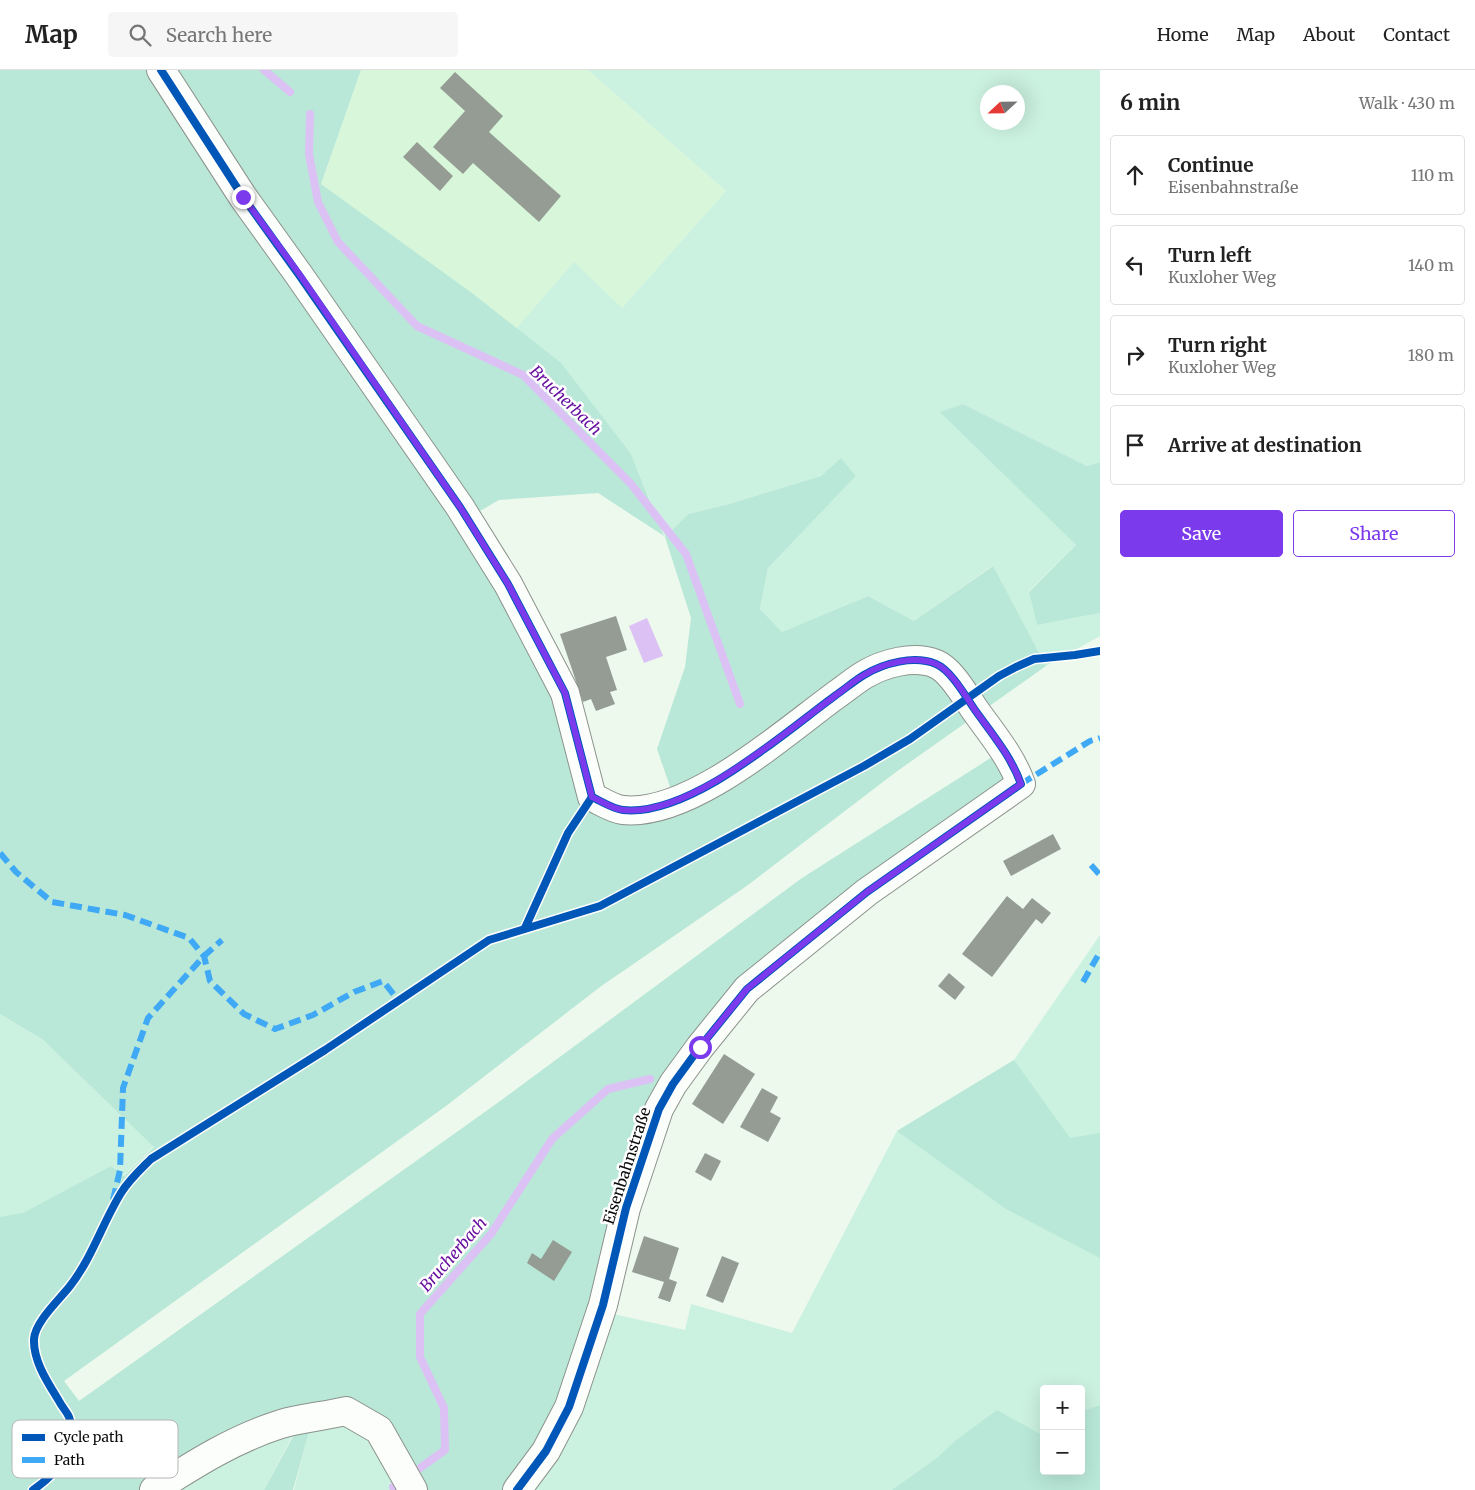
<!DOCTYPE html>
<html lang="en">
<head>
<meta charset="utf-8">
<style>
  body { margin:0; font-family:Merriweather,serif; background:#f6f6f6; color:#222 }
  .controls { position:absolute; right:15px; bottom:15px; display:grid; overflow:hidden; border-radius:5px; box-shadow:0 5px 20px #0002 }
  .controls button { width:45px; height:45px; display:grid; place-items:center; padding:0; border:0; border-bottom:1px solid #e0e0e0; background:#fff; color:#222; font:25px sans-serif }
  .compass { position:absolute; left:980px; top:15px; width:45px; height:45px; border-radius:50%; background:#fff; box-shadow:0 5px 20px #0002; rotate:248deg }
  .stop { position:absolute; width:15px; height:15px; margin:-11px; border:4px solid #7c3aed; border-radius:50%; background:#fff }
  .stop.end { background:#7c3aed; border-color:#fff; box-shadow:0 1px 5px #0008 }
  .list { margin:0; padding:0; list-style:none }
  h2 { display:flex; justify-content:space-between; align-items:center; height:65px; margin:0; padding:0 20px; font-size:21px }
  h2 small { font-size:16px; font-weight:400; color:#767676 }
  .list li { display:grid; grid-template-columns:32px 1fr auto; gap:15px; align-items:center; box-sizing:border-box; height:80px; margin:0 10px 10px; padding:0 10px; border:1px solid #e0e0e0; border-radius:5px }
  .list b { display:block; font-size:19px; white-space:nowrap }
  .list p { margin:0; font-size:16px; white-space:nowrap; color:#767676 }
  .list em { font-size:16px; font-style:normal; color:#767676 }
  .actions { display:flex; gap:10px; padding:15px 20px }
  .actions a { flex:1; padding:11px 0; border:1px solid #7c3aed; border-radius:5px; text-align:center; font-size:18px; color:#7c3aed }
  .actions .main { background:#7c3aed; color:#fff }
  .icon { flex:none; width:28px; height:28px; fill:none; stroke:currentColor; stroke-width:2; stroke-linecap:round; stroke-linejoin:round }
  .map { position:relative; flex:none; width:1100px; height:1420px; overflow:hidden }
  header { display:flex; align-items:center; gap:30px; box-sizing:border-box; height:70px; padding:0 25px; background:#fff; border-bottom:1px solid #e0e0e0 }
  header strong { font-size:24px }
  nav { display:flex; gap:28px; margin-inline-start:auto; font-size:18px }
  .search { width:350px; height:45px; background:#f6f6f6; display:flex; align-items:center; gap:12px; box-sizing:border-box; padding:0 18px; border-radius:5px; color:#767676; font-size:19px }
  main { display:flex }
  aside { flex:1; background:#fff }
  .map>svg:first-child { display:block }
  .farmland { fill:#d8f7da }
  .green { fill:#cbf1e0; fill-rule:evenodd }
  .forest { fill:#b9e8d8 }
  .water { fill:#dcc1f5 }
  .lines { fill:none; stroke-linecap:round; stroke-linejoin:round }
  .stream { stroke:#dcc1f5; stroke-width:8 }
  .building { fill:#949c93 }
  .minor-casing { stroke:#8c928c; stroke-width:30 }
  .minor { stroke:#fcfefc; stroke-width:28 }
  .quiet { stroke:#3fa9f5; stroke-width:6; stroke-dasharray:12 6; stroke-linecap:butt }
  .cycleway-casing { stroke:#fff; stroke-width:11 }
  .cycleway { stroke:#0057b8; stroke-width:8 }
  .route { stroke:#7c3aed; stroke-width:6 }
  .labels { text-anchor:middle; stroke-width:5; stroke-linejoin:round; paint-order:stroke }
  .street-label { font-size:15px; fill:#0a0a0a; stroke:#fff }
  .water-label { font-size:16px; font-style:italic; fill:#67109f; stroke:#fff }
  .key { fill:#fff; stroke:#b6b6b6; stroke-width:1 }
  .key-label { font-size:14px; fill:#0a0a0a }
</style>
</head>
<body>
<header>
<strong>Map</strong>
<div class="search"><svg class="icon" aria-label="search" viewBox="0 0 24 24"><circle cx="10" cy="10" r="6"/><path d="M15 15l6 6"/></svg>Search here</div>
<nav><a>Home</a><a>Map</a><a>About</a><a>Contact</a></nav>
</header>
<main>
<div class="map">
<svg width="1100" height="1420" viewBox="0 0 1100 1420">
  <rect width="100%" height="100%" fill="#edf9ed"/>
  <polygon class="farmland" points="361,0 588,0 726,121 622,238 516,259 321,114"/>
  <g class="green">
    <path d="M588,0H1100V392L1087,396L963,334L941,342L1076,475L1029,521L1037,555L1100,543V566L1046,596L992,496L914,551L868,526L782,562L760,539L768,498L856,406L841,388L821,406L729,434L688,444L665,467L631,384L516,259L574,192L622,238L726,121ZM988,22H1018V52H988Z"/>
    <path d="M1100,865V1420H528L609,1243L685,1260L691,1234L792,1263L897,1061L1014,990ZM1044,1319H1081V1401H1044Z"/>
    <polygon points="0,944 44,971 154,1076 123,1106 111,1096 23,1144 0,1148"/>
    <polygon points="342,1352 365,1362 406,1420 294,1420 310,1357"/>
    <polygon points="295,1361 264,1420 175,1420 207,1399"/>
  </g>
  <g class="forest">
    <polygon points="0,0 361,0 321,114 472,223 561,293 631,384 664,466 598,423 499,430 466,449 523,554 606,746 646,753 676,734 657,679 685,597 691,548 665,467 688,444 729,434 821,406 841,388 856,406 768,498 760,539 782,562 868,526 914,551 993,496 1046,596 896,702 748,815 600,917 446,1036 64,1311 79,1331 496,1034 802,808 1000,682 1008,716 861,818 652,1034 567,1335 508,1420 423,1420 344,1335 197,1385 140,1420 0,1420 0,1147 23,1143 111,1096 124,1106 154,1077 43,970 0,944"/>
    <polygon points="963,334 1087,396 1100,392 1100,543 1037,555 1029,522 1076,475 940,342"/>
    <polygon points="1014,990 1070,1068 1100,1063 1100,1188 1006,1139 897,1061"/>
    <polygon points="1100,1335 1100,1420 892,1420 937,1388 955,1371 997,1340 1042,1365 1044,1364 1044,1401 1081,1401 1081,1342"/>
    <polygon points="310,1358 293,1420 264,1420 296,1361"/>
  </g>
  <polygon class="water" points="647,548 663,586 644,593 629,556"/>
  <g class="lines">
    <g class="stream">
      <polyline points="264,0 290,22"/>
      <polyline points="310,44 309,84 318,132 338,172 417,256 523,305 631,414 686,484 740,634"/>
      <polyline points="420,1398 445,1380 444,1338 420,1287 420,1244 491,1164 552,1069 608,1019 650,1009"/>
      <polyline points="393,1417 394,1420"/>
    </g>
  </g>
  <g class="building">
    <polygon points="455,2 503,46 489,62 561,126 539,152 473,93 463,104 433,77 465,41 440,18"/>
    <polygon points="417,72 453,106 440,121 403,87"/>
    <polygon points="616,546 627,580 606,587 617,620 610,622 615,634 596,641 591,629 583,632 560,564"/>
    <polygon points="1053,764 1061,779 1011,806 1003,791"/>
    <polygon points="1007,826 1023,839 1032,828 1051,843 1042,854 1036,849 992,907 962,884"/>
    <polygon points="949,903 965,917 955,930 938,916"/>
    <polygon points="724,984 755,1004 723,1054 692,1034"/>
    <polygon points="762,1018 778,1027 770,1042 781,1048 768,1072 740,1057"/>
    <polygon points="705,1083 721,1091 711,1111 695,1102"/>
    <polygon points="644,1166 679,1178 669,1209 677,1212 670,1232 658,1228 664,1212 632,1202"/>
    <polygon points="553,1170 572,1182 554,1211 527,1193 532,1183 541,1189"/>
    <polygon points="722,1186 739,1193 723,1233 706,1226"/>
  </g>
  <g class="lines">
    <g class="minor-casing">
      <g id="minor">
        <path d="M161,0L243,127L299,205L460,437L508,514L565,623L592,727C601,731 613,739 623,740C690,747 784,663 836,625C845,619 854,611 864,605C884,593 914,585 936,594C951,600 966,627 975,640C992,664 1011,686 1021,714L867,822L747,919L700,977L673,1014L659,1039L626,1138L603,1235L569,1337L546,1381L517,1420"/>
        <path d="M154,1420C196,1393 234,1369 281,1354C302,1348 325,1346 346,1341L379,1360L413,1420"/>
      </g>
    </g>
    <use href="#minor" class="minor"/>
    <g class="quiet">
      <polyline points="1021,714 1090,671 1100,668"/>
      <polyline points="0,783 16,802 52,832 125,845 189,868 204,886 210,911 244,944 275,959 313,945 354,922 383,911 399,931"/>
      <polyline points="1091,795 1100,805"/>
      <polyline points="1083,912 1100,882"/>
      <polyline points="113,1130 120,1100 123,1018 148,948 204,886 222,870"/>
    </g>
    <g class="cycleway-casing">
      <g id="cycleway">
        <polyline points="161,0 243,127 299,205 460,437 508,514 565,623 592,727"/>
        <polyline points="525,858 568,763 592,727"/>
        <path d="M33,1420C55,1405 81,1377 69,1347C67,1342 62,1337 59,1331C48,1313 33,1291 34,1269C35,1252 59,1230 70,1216C92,1188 102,1154 121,1123C129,1110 140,1100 151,1089L325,980L489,870L600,836L864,696L910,669L999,606L1016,597L1034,589L1075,585L1100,581"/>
        <path d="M517,1420L546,1381L569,1337L603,1235L626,1138L659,1039L673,1014L700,977L747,919L867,822L1021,714C1011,686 992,664 975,640C966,627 951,600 936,594C914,585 884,593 864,605C854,611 845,619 836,625C784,663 690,747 623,740C613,739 601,731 592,727"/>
      </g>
    </g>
    <use href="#cycleway" class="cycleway"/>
  </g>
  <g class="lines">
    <path class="route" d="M243,127L300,205L460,437L508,514L565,623L592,727C601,731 613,739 623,740C690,747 786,661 839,623C847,617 855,610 864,605C884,593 914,585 936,594C951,600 966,627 975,640C992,664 1011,686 1021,714L867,822L747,919L700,977"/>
  </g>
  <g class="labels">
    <g class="street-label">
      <text transform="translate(627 1096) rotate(-72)" y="5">Eisenbahnstraße</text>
    </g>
    <g class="water-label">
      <text transform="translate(566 330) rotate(44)" y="6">Brucherbach</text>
      <text transform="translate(453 1184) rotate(-49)" y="6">Brucherbach</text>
    </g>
  </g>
  <rect x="12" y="1350" width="166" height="58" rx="8" class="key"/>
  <rect x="22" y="1364" width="23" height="7" fill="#0057b8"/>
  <rect x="22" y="1387" width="23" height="6" fill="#3fa9f5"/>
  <g class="key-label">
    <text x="54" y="1372">Cycle path</text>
    <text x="54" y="1395">Path</text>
  </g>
</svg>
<div class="controls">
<button>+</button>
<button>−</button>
</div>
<svg class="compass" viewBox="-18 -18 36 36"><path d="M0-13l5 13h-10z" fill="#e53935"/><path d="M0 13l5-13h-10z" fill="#767676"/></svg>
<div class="stop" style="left:700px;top:977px"></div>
<div class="stop end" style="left:243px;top:127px"></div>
</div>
<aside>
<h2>6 min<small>Walk · 430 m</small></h2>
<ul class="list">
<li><svg class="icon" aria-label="ahead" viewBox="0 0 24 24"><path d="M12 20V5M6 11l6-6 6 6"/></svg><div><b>Continue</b><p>Eisenbahnstraße</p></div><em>110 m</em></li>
<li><svg class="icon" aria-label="left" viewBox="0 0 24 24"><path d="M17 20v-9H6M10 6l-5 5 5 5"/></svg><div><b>Turn left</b><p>Kuxloher Weg</p></div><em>140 m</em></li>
<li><svg class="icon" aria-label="right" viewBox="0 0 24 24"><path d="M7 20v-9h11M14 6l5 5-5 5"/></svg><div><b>Turn right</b><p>Kuxloher Weg</p></div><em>180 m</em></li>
<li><svg class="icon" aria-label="arrive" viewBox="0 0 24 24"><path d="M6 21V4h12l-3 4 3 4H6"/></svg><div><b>Arrive at destination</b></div></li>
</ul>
<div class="actions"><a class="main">Save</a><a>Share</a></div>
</aside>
</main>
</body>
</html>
